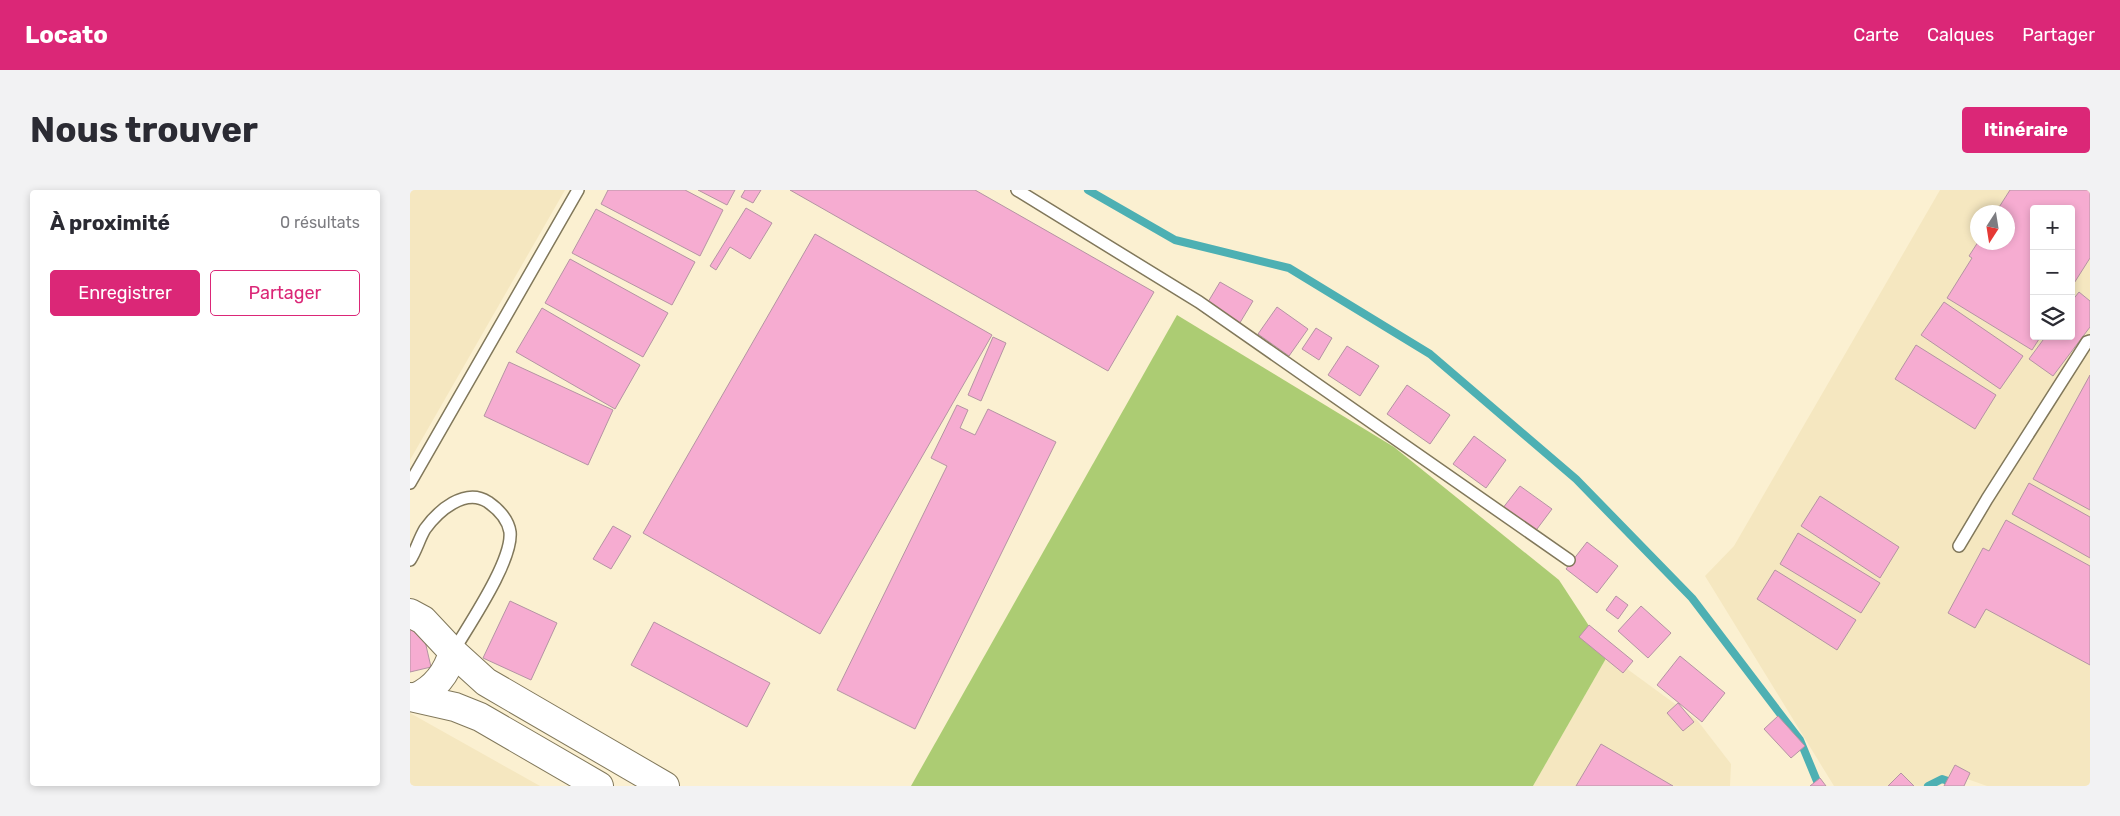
<!DOCTYPE html>
<html lang="fr">
<head>
<meta charset="utf-8">
<style>
  body { margin:0; font-family:Rubik,sans-serif; background:#f2f2f3; color:#2b2b33 }
  .controls { position:absolute; right:15px; top:15px; display:grid; overflow:hidden; border-radius:5px; box-shadow:0 2px 8px #0003 }
  .controls button { width:45px; height:45px; display:grid; place-items:center; padding:0; border:0; border-bottom:1px solid #e1e1e2; background:#fff; color:#2b2b33; font:25px sans-serif }
  .compass { position:absolute; left:1560px; top:15px; width:45px; height:45px; border-radius:50%; background:#fff; box-shadow:0 2px 8px #0003; rotate:192deg }
  .list { margin:0; padding:0; list-style:none }
  h2 { display:flex; justify-content:space-between; align-items:center; height:65px; margin:0; padding:0 20px; font-size:21px }
  h2 small { font-size:16px; font-weight:400; color:#7c7c81 }
  .actions { display:flex; gap:10px; padding:15px 20px }
  .actions a { flex:1; padding:11px 0; border:1px solid #db2777; border-radius:5px; text-align:center; font-size:18px; color:#db2777 }
  .actions .main { background:#db2777; color:#fff }
  .icon { flex:none; width:28px; height:28px; fill:none; stroke:currentColor; stroke-width:2; stroke-linecap:round; stroke-linejoin:round }
  .map { position:relative; flex:none; width:1680px; height:596px; overflow:hidden; border-radius:5px }
  header { display:flex; align-items:center; gap:30px; box-sizing:border-box; height:70px; padding:0 25px; background:#db2777; color:#fff }
  header strong { font-size:24px }
  nav { display:flex; gap:28px; margin-inline-start:auto; font-size:18px }
  .intro { display:flex; align-items:center; justify-content:space-between; box-sizing:border-box; height:120px; padding:0 30px }
  h1 { margin:0; font-size:35px }
  .button { padding:12px 22px; border-radius:5px; background:#db2777; color:#fff; font-size:18px; font-weight:700 }
  main { display:flex; gap:30px; padding:0 30px }
  aside { flex:1; background:#fff; border-radius:5px; box-shadow:0 2px 8px #0003 }
  .map>svg:first-child { display:block }
  .built { fill:#f5e7c0; fill-rule:evenodd }
  .green { fill:#accc73 }
  .lines { fill:none; stroke-linecap:round; stroke-linejoin:round }
  .stream { stroke:#4db0b3; stroke-width:8 }
  .building { fill:#f6acd1; stroke:#b494a3 }
  .lane-casing { stroke:#81785b; stroke-width:14 }
  .secondary-casing { stroke:#81785b; stroke-width:30 }
  .lane { stroke:#fff; stroke-width:11 }
  .secondary { stroke:#fff; stroke-width:28 }
</style>
</head>
<body>
<header>
<strong>Locato</strong>
<nav><a>Carte</a><a>Calques</a><a>Partager</a></nav>
</header>
<div class="intro"><h1>Nous trouver</h1><a class="button">Itinéraire</a></div>
<main>
<aside>
<h2>À proximité<small>0 résultats</small></h2>
<ul class="list">
</ul>
<div class="actions"><a class="main">Enregistrer</a><a>Partager</a></div>
</aside>
<div class="map">
<svg width="1680" height="596" viewBox="0 0 1680 596">
  <rect width="100%" height="100%" fill="#fbf0d1"/>
  <g class="built">
    <polygon points="0,0 155,0 0,270"/>
    <path d="M1530,0H1680V596H1577L1546,585L1525,596H1424L1295,386L1324,356ZM1624,19H1661V146H1624ZM1568,22H1598V52H1568Z"/>
    <polygon points="1198,465 1287,530 1321,574 1320,596 1123,596"/>
    <polygon points="0,523 130,596 0,596"/>
  </g>
  <polygon class="green" points="767,125 984,257 1149,390 1198,465 1123,596 501,596"/>
  <g class="lines">
    <g class="stream">
      <polyline points="678,0 765,50 879,78 1020,164 1166,289 1282,408 1390,550 1409,596"/>
      <polyline points="1518,596 1532,589 1547,594"/>
    </g>
  </g>
  <g class="building">
    <polygon points="198,0 275,0 313,20 290,66 191,14"/>
    <polygon points="288,0 325,0 317,15"/>
    <polygon points="335,0 351,0 343,13 331,7"/>
    <polygon points="380,0 565,0 744,102 698,181"/>
    <polygon points="1600,0 1680,0 1680,68 1661,98 1661,19 1624,19 1624,146 1631,146 1622,160 1537,108 1562,68 1559,66 1568,52 1598,52 1598,22 1586,22"/>
    <polygon points="336,18 362,33 340,69 320,57 306,80 300,76"/>
    <polygon points="186,19 285,72 262,115 162,63"/>
    <polygon points="405,44 582,145 410,444 233,343"/>
    <polygon points="160,69 258,123 233,167 135,113"/>
    <polygon points="810,92 843,111 825,141 792,122"/>
    <polygon points="1669,102 1680,111 1680,137 1643,186 1619,169 1636,146 1661,146 1661,112"/>
    <polygon points="1534,112 1613,166 1590,199 1511,145"/>
    <polygon points="867,117 898,139 879,166 848,144"/>
    <polygon points="132,118 230,175 205,219 106,162"/>
    <polygon points="906,138 922,148 909,170 892,159"/>
    <polygon points="583,147 596,153 571,211 558,205"/>
    <polygon points="1506,155 1586,205 1565,239 1485,189"/>
    <polygon points="937,156 969,176 950,206 918,185"/>
    <polygon points="99,172 203,220 178,275 74,226"/>
    <polygon points="1680,185 1680,320 1623,289"/>
    <polygon points="997,195 1040,225 1020,254 977,224"/>
    <polygon points="547,215 558,220 550,238 565,245 578,219 646,252 505,539 427,500 537,276 521,268"/>
    <polygon points="1064,246 1096,270 1076,298 1043,274"/>
    <polygon points="1619,293 1680,327 1680,368 1602,324"/>
    <polygon points="1110,296 1142,319 1121,347 1089,323"/>
    <polygon points="1410,306 1489,357 1470,388 1391,336"/>
    <polygon points="1596,330 1680,376 1680,475 1576,419 1565,438 1538,423 1573,358 1579,361"/>
    <polygon points="203,336 221,346 201,379 183,369"/>
    <polygon points="1388,343 1470,393 1451,423 1370,374"/>
    <polygon points="1177,352 1208,376 1187,403 1156,379"/>
    <polygon points="1365,380 1446,430 1427,460 1347,409"/>
    <polygon points="1206,406 1218,415 1208,429 1196,420"/>
    <polygon points="100,411 147,433 121,490 73,468"/>
    <polygon points="1231,416 1261,443 1238,468 1208,441"/>
    <polygon points="9,425 21,477 0,482 0,427"/>
    <polygon points="244,432 360,493 337,537 221,475"/>
    <polygon points="1179,435 1223,471 1213,483 1169,447"/>
    <polygon points="1270,466 1315,503 1292,532 1247,495"/>
    <polygon points="1268,513 1284,532 1273,541 1257,523"/>
    <polygon points="1368,526 1395,556 1381,568 1354,539"/>
    <polygon points="1191,554 1263,596 1166,596"/>
    <polygon points="1545,575 1560,583 1554,596 1534,596"/>
    <polygon points="1491,583 1504,596 1478,596"/>
    <polygon points="1410,588 1416,596 1400,596"/>
  </g>
  <g class="lines">
    <g class="lane-casing">
      <g id="lane">
        <polyline points="607,0 789,112 1159,370"/>
        <polyline points="0,293 168,0"/>
        <polyline points="1549,356 1577,309 1677,152 1680,151"/>
        <path d="M0,370C6,361 9,349 15,339C28,321 55,297 78,312C88,319 98,329 100,342C103,371 58,436 43,462"/>
      </g>
    </g>
    <g class="secondary-casing">
      <g id="secondary">
        <polyline points="0,423 13,430 43,462 76,492 255,596"/>
        <polyline points="0,507 45,517 70,527 189,596"/>
        <path d="M6,507C26,498 37,483 43,462"/>
      </g>
    </g>
    <use href="#lane" class="lane"/>
    <use href="#secondary" class="secondary"/>
  </g>
</svg>
<div class="controls">
<button>+</button>
<button>−</button>
<button><svg class="icon" aria-label="layers" viewBox="0 0 24 24"><path d="M12 4l9 5-9 5-9-5zM3 14l9 5 9-5"/></svg></button>
</div>
<svg class="compass" viewBox="-18 -18 36 36"><path d="M0-13l5 13h-10z" fill="#e53935"/><path d="M0 13l5-13h-10z" fill="#7c7c81"/></svg>
</div>
</main>
</body>
</html>
